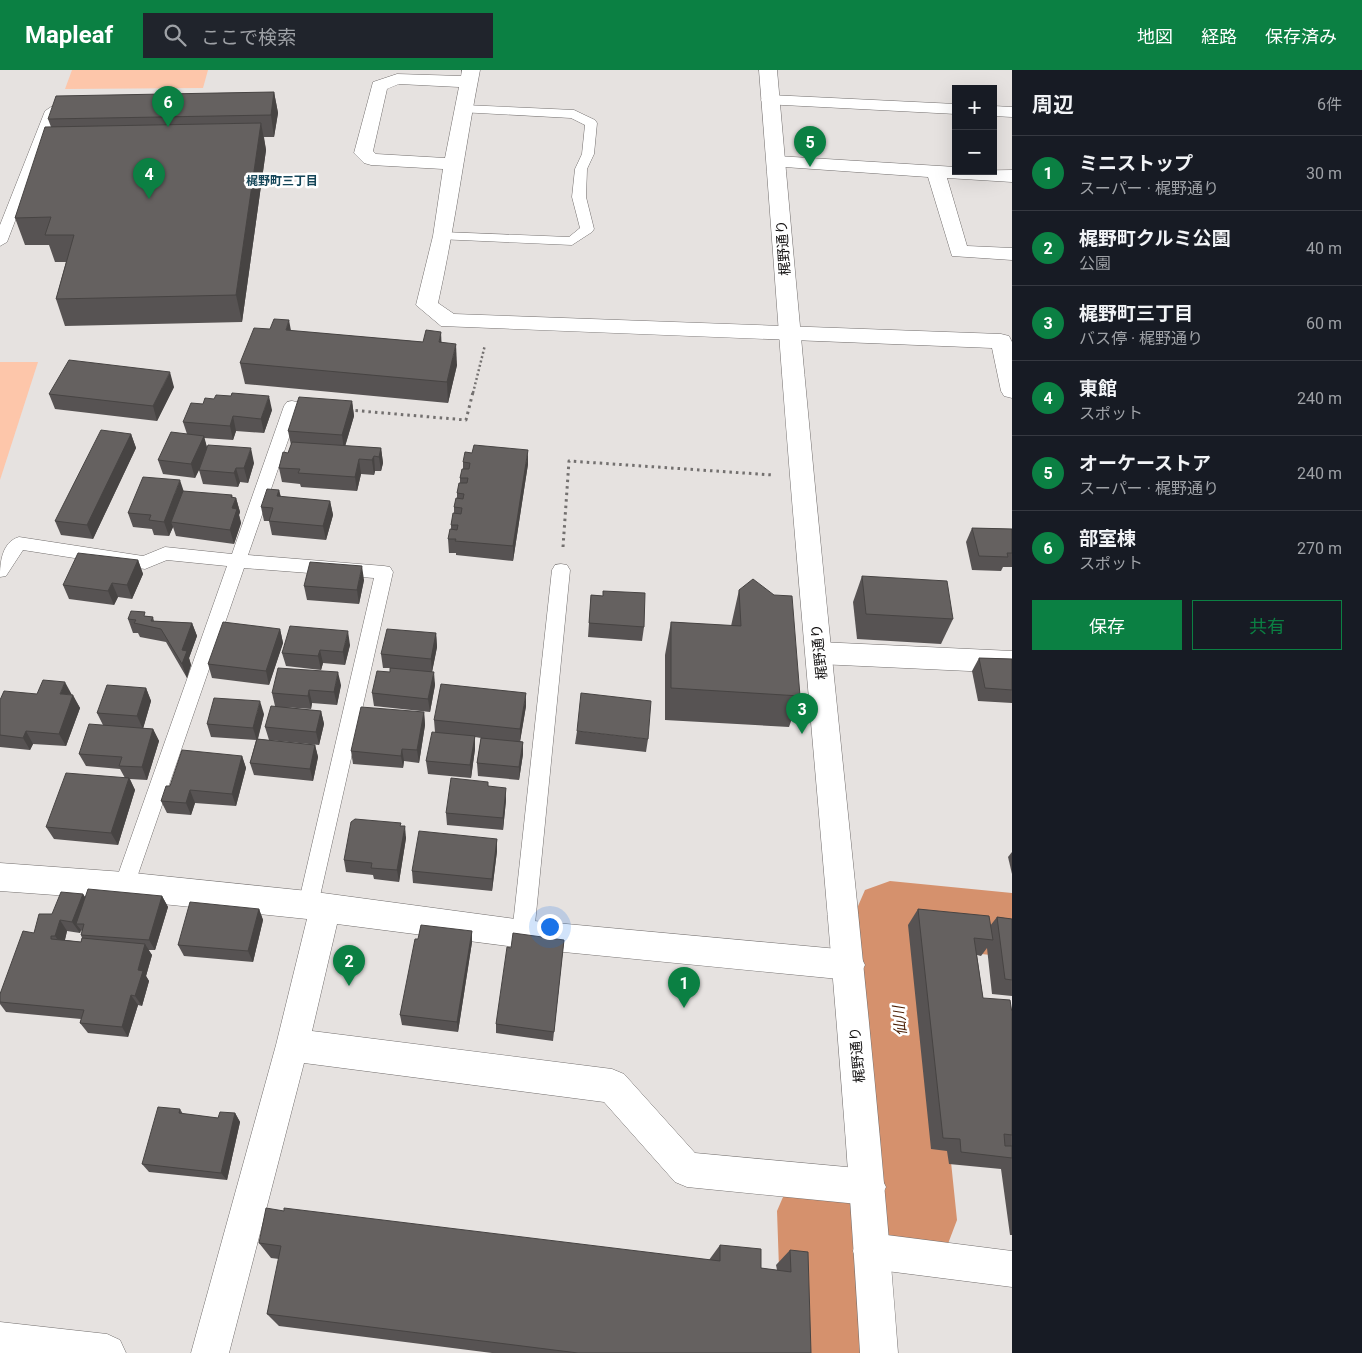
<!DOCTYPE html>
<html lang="ja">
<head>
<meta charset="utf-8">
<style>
  body { margin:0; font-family:Roboto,"Noto Sans JP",sans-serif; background:#20242c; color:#f1f3f6 }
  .controls { position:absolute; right:15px; top:15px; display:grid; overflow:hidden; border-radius:0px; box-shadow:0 5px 20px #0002 }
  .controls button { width:45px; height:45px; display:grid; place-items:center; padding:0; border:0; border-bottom:1px solid #363941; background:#171b24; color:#f1f3f6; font:25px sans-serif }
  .you { position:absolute; left:549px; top:856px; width:18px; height:18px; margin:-12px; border:4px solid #fff; border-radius:50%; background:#1a73e8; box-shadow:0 0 0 8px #1a73e833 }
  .badge { display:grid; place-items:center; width:32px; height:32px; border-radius:50%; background:#0b8043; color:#fff; font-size:16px; font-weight:700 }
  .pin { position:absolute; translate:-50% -41px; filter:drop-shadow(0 1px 2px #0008) }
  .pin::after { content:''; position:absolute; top:26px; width:18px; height:15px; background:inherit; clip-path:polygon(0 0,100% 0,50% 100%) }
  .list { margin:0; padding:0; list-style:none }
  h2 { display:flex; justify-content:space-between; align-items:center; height:65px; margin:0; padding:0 20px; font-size:21px }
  h2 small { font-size:16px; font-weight:400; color:#9ea1a6 }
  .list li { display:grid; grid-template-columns:32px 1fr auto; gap:15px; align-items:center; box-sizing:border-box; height:75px; padding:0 20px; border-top:1px solid #363941 }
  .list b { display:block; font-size:19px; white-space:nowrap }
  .list p { margin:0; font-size:16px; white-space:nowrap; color:#9ea1a6 }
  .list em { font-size:16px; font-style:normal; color:#9ea1a6 }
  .actions { display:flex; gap:10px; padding:15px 20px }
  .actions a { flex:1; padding:11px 0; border:1px solid #0b8043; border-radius:0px; text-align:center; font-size:18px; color:#0b8043 }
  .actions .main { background:#0b8043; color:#fff }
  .icon { flex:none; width:28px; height:28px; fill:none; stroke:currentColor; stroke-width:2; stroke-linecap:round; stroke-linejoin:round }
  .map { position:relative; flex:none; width:1012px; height:1283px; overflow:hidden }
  header { display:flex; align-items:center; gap:30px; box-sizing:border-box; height:70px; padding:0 25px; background:#0b8043; color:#fff }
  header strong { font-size:24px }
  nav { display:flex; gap:28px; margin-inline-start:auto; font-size:18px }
  .search { width:350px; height:45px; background:#20242c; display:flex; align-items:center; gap:12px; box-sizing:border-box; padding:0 18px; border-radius:0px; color:#9ea1a6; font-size:19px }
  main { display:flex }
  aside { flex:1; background:#171b24 }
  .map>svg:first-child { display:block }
  .green { fill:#fdc6aa }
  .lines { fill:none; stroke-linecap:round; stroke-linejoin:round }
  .river { fill:#d5916d; fill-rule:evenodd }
  .service-casing { stroke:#736f6e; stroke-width:1 }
  .minor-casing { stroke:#736f6e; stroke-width:1 }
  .tertiary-casing { stroke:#736f6e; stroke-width:1 }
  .path-far1 { stroke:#73706f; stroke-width:2.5; stroke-dasharray:2 2.5; stroke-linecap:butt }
  .path { stroke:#73706f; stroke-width:3; stroke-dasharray:2.5 4; stroke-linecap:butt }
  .service { fill:#fff; fill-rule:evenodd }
  .minor { fill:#fff; fill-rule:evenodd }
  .tertiary { fill:#fff; fill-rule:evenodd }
  .wall { fill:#575353; fill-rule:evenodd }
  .shaded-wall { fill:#474443 }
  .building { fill:#656160; stroke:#474443 }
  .labels { text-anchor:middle; stroke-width:5; stroke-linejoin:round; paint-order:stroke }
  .far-neighbourhood-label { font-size:12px; font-weight:bold; fill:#144558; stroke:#fff }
  .street-label { font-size:14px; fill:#141212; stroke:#fff }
  .water-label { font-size:15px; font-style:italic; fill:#4c2005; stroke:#fff }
</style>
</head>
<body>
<header>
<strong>Mapleaf</strong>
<div class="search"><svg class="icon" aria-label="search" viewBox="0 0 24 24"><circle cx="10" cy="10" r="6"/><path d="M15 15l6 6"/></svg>ここで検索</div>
<nav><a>地図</a><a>経路</a><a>保存済み</a></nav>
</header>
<main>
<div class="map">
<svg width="1012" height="1283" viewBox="0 0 1012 1283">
  <rect width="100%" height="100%" fill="#e6e2e0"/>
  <g class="green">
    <polygon points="72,0 208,0 203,18 65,19"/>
    <polygon points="0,292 38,292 0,410"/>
  </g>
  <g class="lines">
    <polygon class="river" points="890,811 1012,823 1012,887 929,879 957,1150 946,1179 917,1190 886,1188 860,1178 868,1283 782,1283 777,1141 789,1113 817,1101 852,1113 856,1124 857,1119 874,1113 855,843 865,820"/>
    <g class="service-casing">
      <g id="service">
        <polygon points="464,35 574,40 595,50 597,53 594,84 587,99 586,127 594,159 592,162 572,175 438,169 436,166 438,163 443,162 569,167 580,158 572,127 575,99 582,84 585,55 571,48 460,42 458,39"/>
        <polygon points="75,36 81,40 79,43 56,44 7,172 0,176 0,155 45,41 51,37"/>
        <path d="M292,331L297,332L300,336L248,485L384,496L390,497L393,502L318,835L315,842L308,844L301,842L298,835L374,508L244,498L134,816L131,823L124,825L117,823L114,816L227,496L167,490L145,499L23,480L6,506L0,507C0,492 2,472 19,467L143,486L165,477L232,484L284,336L287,332Z"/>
        <polygon points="561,494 567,495 570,500 534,864 530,871 523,874 516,871 512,864 552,500 555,495"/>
      </g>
    </g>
    <g class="minor-casing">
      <g id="minor">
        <path d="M462,0H480C465,77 455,156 438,233L454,244L1001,264L1009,266L1012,272V328L1004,326L1001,321L992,278L441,256L416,235L433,166L443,99L371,95L364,93L354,83L373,12L397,4L461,6ZM399,14L459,17L445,88L376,84L373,81L387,19Z"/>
        <polygon points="770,25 956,34 956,44 764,34 761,30 764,26"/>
        <polygon points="993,36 1012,37 1012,47 993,46"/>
        <polygon points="777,86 956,97 956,101 1012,100 1012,112 947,108 967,176 1012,178 1012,190 952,186 928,107 770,96 768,92 770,88"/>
        <polygon points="819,572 1012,581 1012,603 819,594 810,590 806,583 810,576"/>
        <polygon points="0,793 124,802 308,821 523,850 849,880 860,885 865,895 860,905 849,910 523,878 337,854 312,961 612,999 624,1004 695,1083 868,1099 880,1105 886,1117 880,1129 868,1135 687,1117 675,1112 604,1032 304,993 229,1283 191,1283 276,975 307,849 124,830 0,821"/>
        <polygon points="871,1163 1012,1181 1012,1217 871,1199 858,1194 853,1181 858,1168"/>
        <polygon points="0,1252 107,1264 120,1270 126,1283 0,1283"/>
      </g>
    </g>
    <g class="tertiary-casing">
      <path id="tertiary" d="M759,0H777C789,135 801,271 814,406C842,699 876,990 898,1283H860C843,990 814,699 790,406C779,271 770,135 759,0Z"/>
    </g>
    <polyline class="path-far1" points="473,323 485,275"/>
    <g class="path">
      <polyline points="349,340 466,350 473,322"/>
      <polyline points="563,477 569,391 773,405"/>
    </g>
    <use href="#service" class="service"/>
    <use href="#minor" class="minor"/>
    <use href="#tertiary" class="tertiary"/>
  </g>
  <g class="wall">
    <polygon points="274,22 278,43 274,67 264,67 266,80 242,252 65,256 56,229 66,192 55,192 49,175 25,175 15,148 51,57 48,49"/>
    <polygon points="270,259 423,272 442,272 457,295 448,333 245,314 240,293"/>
    <polygon points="174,317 157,351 55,339 49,324"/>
    <polygon points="352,331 354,346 345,376 381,378 383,393 381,401 375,401 374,405 361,404 357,421 301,417 300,414 282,412 279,398 288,383 291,375 288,361"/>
    <polygon points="272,340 264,363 236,361 233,370 204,368 207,378 254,393 248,413 240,412 238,417 203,414 199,400 195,408 163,404 158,390 187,364 183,352"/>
    <polygon points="131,364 136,378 93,469 61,465 55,451"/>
    <polygon points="463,392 528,394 513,491 456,485 456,483 449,483 448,469 451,459 451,455 454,443 454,437 457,428 457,423 460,413 460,408 463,399"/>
    <polygon points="279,420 281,427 330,431 333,445 326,470 272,465 269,451 264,451 261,437"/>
    <polygon points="183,421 236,428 240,442 239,445 241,453 234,474 176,466 173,457 169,466 154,465 152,459 133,457 128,443"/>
    <polygon points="972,458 1012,459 1012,497 1003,497 1001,501 972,500 966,472"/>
    <polygon points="138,490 143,504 132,529 118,527 114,535 69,529 63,515"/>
    <polygon points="862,506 953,549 941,574 857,569 853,532"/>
    <polygon points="364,510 359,534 307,530 304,516"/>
    <polygon points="739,520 800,626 789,657 665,650 665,585 671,552 731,556"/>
    <polygon points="603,521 644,557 642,571 588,567 591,525 603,526"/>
    <polygon points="147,546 153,547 154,551 192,553 197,566 189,588 191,595 187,608 166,572 140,567 138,563 133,563 128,549"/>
    <polygon points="280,559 283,573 269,615 212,608 208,594"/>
    <polygon points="436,563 437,577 432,602 435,615 430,642 374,636 372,623 390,602 390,598 383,598 381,584"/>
    <polygon points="350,575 345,595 323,593 321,600 286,596 282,583"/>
    <polygon points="979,588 1012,589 1012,633 978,631 972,601"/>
    <polygon points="341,615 337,635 312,633 311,639 283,637 321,641 324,654 319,675 269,670 265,657 275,636 272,623"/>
    <polygon points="146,618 151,631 143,658 153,659 159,671 147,710 130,709 135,720 118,775 54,769 46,757 125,708 120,699 86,696 79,684 103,655 97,643"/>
    <polygon points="37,624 72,625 80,638 66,676 33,674 30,680 0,677 0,630"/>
    <polygon points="526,636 520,671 523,672 523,684 519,710 478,706 477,693 481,668 475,667 475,679 471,708 428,704 426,691 435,662 434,650"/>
    <polygon points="424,642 425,655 419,693 404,691 403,698 353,694 351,681"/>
    <polygon points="264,644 258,669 315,675 318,687 313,711 254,705 250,693 256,670 211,667 207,654"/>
    <polygon points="577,661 648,669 646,682 575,674"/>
    <polygon points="242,686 246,698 236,736 195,733 191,745 167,743 161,731 170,716"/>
    <polygon points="488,712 488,716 506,730 503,760 447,755 446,743"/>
    <polygon points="401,756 406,768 399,812 374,809 373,805 346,802 344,790"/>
    <polygon points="497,769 497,781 492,821 413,813 412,801"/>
    <polygon points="1012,782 1012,804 1008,787"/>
    <path d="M83,824L85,827L162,826L168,837L155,880H148L152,885L146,906L149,911L142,936L138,935L128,967L88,963L80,953L81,949L6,942L0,934V924L34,863ZM81,860L82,862L81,865L82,868L81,872L65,870L67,861L80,863Z"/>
    <polygon points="259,839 263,850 253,892 184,886 178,875"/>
    <polygon points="918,839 990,856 997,847 1012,849 1012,926 992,924 987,878 981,886 977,885 983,928 1012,943 1012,1165 1010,1165 1001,1099 949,1094 947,1081 931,1079 908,855"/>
    <polygon points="472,861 472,872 458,962 402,955 400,945 418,869"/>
    <polygon points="564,870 553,971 496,963 496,954 511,878"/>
    <polygon points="180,1039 183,1044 218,1048 235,1043 240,1052 227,1110 149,1102 142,1094"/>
    <polygon points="284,1141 709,1190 720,1175 761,1198 777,1200 776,1195 790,1180 811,1283 492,1283 279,1256 267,1244 279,1189 271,1188 259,1173"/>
  </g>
  <g class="shaded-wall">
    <polygon points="274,22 278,43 274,67 271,45"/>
    <polygon points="261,53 266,80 242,252 236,225"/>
    <polygon points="289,250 293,271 286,260"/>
    <polygon points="441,262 442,283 439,272"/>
    <polygon points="456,274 457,295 448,333 447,312"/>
    <polygon points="170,302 174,317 157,351 153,336"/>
    <polygon points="269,326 272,340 264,363 261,349"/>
    <polygon points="352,331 354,346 344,380 342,365"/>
    <polygon points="233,346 236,361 233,370 230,356"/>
    <polygon points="131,364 136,378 93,469 87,455"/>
    <polygon points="204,366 208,381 195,408 191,394"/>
    <polygon points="251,378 254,393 248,413 244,398"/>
    <polygon points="381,378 383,393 381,401 379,387"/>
    <polygon points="528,380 528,394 513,491 513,476"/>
    <polygon points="374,386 375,401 374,405 372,390"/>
    <polygon points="359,389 361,404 357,421 355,407"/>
    <polygon points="236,398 240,412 238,417 234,403"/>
    <polygon points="180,410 185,425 171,452 173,457 169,466 164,452"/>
    <polygon points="279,420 282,434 277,426"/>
    <polygon points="232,425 234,433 236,428 240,442 239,445 241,453 234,474 230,460 232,438 231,427"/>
    <polygon points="330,431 333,445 326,470 323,456"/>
    <polygon points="138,490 143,504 132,529 127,515"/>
    <polygon points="362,496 364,510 359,534 357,520"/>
    <polygon points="112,513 118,527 114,535 108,521"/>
    <polygon points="192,553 197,566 189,588 191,595 187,608 182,594 182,580"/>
    <polygon points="280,559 283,573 269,615 266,601"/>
    <polygon points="348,561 350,575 345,595 343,582"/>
    <polygon points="436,563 437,577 432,602 431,589"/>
    <polygon points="320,580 323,593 321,600 318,586"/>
    <polygon points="338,602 341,615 337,635 334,622"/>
    <polygon points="434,602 435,615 430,642 428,629"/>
    <polygon points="65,612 72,625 60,624"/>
    <polygon points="146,618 151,631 143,659 137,646"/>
    <polygon points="309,620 312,633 311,639 308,626"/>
    <polygon points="526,623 526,636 520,672 520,659"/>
    <polygon points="73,625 80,638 66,676 59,664"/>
    <polygon points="260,631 264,644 257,671 253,658"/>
    <polygon points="321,641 324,654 319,675 316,662"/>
    <polygon points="424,642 425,655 419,693 417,680"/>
    <polygon points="153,659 159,671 147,710 142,697"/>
    <polygon points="26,661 33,674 30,680 23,668"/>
    <polygon points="475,666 475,679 471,708 470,695"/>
    <polygon points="523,672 523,684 519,710 519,697"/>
    <polygon points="315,675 318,687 313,711 310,699"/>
    <polygon points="402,679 404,691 403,698 401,686"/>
    <polygon points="242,686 246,698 236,736 232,724"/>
    <polygon points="129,708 135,720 118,775 111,763"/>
    <polygon points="506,718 506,730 503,760 503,748"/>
    <polygon points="190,720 195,733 191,745 186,733"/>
    <polygon points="405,756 406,768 399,812 397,800"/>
    <polygon points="497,769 497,781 492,821 492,809"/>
    <polygon points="83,824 90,835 76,854 81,860 80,863 72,852"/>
    <polygon points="162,826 168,837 155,880 149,870"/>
    <polygon points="259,839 263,850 253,892 248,881"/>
    <polygon points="60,850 67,861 63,877 55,866"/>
    <polygon points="472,861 472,872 458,962 457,952"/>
    <polygon points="145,874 152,885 146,906 149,911 142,936 135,926 138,900"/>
    <polygon points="131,925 138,935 128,967 122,957"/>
    <polygon points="235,1043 240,1052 227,1110 221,1103"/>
  </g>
  <g class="building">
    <polygon points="274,22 271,45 48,49 56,26"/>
    <polygon points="261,53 236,225 56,229 74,165 45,165 51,147 15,148 45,57"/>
    <polygon points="274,249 289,250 286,260 423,272 426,260 441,262 439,272 456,274 447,312 240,293 254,258 270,259"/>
    <polygon points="69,290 170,302 153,336 49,324"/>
    <polygon points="232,323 269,326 261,349 233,346 230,356 183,352 191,333 203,334 205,328 214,329 216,325 231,326"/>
    <polygon points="299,327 352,331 342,365 288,361"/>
    <polygon points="101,360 131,364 87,455 55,451"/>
    <polygon points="171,362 204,366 191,394 158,390"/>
    <polygon points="292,372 381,378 379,387 374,386 372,390 359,389 355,407 298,403 300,399 279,398 283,382 288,383"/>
    <polygon points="208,375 251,378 244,398 236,398 234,403 199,400"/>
    <polygon points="474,375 528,380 513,476 455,471 456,469 448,469 450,459 457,460 458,455 451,455 453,443 461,444 462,438 454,437 456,428 463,429 464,424 457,423 459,413 467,413 468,408 460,408 462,399 469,399 470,393 463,392 465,382 472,383"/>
    <polygon points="143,407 180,410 164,452 149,450 151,445 128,443"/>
    <polygon points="267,419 279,420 277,426 330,431 323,456 269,451 273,438 261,437"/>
    <polygon points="183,421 232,425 231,427 236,428 232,438 237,439 230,460 171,452"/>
    <polygon points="972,458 1012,459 1012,483 1007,483 1008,487 979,486"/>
    <polygon points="78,483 138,490 127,515 112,513 108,521 63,515"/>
    <polygon points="310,492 362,496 357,520 304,516"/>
    <polygon points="862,506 947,511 953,549 866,544"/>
    <polygon points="753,509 774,525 792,526 800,626 671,618 671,552 741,556 739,520"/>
    <polygon points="603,521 645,523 644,557 589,553 591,525 603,526"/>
    <polygon points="131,541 145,542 144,546 153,547 151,551 192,553 182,580 187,581 182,594 161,559 134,553 136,550 128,549"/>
    <polygon points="223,552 280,559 266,601 208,594"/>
    <polygon points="290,556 348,561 343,582 320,580 318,586 282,583"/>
    <polygon points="387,559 436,563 431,589 381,584"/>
    <polygon points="979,588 1012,589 1012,620 985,618"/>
    <polygon points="278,598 338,602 334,622 309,620 308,626 272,623"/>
    <polygon points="390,598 434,602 428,629 372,623 377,601 390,602"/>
    <polygon points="43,610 65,612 60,624 73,625 59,664 26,661 23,668 0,665 0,630 4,621 37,624"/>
    <polygon points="441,614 526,623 520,659 434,650"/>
    <polygon points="107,615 146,618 137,646 97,643"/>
    <polygon points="581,623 651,631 648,669 577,661"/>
    <polygon points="214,628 260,631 253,658 207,654"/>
    <polygon points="271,636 321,641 316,662 265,657"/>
    <polygon points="361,637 424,642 417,680 402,679 401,686 351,681"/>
    <polygon points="89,654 153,659 142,697 119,696 122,687 79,684"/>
    <polygon points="432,662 475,666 470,695 426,691"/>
    <polygon points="481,668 523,672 519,697 477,693"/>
    <polygon points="257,669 315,675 310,699 250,693"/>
    <polygon points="182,680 242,686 232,724 190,720 186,733 161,731 166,716 170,716"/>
    <polygon points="66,703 129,708 111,763 46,757"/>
    <polygon points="451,708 488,712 488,716 506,718 503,748 446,743"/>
    <polygon points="355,749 401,753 400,756 405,756 397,800 371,798 372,793 344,790 351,752"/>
    <polygon points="419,761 497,769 492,809 412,801"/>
    <polygon points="88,819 162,826 149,870 81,865 84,854 76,854"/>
    <polygon points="61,822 83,824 72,852 60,850 55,866 51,866 51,869 81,872 82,868 145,874 138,900 143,901 135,926 131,925 122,957 80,953 84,940 0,932 0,924 23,861 34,863 39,844 52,844"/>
    <polygon points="190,832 259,839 248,881 178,875"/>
    <polygon points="918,839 989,846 993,870 974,868 983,928 1010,930 1012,943 1012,1065 1004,1064 1005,1076 1012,1076 1012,1088 961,1082 960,1069 943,1068"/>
    <polygon points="997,847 1012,849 1012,910 1005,909"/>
    <polygon points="421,855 472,861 457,952 400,945 415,869 418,869"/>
    <polygon points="513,863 564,870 554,962 496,954 507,877 511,878"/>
    <polygon points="158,1037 180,1039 179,1043 218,1048 220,1042 235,1043 221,1103 142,1094"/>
    <polygon points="266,1138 284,1141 284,1138 720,1191 720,1175 761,1179 761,1198 791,1202 790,1180 808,1182 811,1283 578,1283 267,1244 281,1176 259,1173"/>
  </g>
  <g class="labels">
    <g class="far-neighbourhood-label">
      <text x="282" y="115">梶野町三丁目</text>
    </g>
    <g class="street-label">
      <text transform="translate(783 178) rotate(-94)" y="5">梶野通り</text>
      <text transform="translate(819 582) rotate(-96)" y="5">梶野通り</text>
      <text transform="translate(857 985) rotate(-95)" y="5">梶野通り</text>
    </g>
    <g class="water-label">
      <text transform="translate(900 951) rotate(-95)" y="5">仙川</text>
    </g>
  </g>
</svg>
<div class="controls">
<button>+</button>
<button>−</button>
</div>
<div class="you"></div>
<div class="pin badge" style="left:684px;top:938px">1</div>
<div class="pin badge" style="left:349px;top:916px">2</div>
<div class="pin badge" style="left:802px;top:664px">3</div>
<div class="pin badge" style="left:149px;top:129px">4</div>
<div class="pin badge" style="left:810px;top:97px">5</div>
<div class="pin badge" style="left:168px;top:57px">6</div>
</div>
<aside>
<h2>周辺<small>6件</small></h2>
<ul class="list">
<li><span class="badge">1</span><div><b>ミニストップ</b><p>スーパー · 梶野通り</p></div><em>30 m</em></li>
<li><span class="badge">2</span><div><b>梶野町クルミ公園</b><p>公園</p></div><em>40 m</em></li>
<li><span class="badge">3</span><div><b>梶野町三丁目</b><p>バス停 · 梶野通り</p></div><em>60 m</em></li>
<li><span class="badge">4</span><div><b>東館</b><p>スポット</p></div><em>240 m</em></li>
<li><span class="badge">5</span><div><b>オーケーストア</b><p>スーパー · 梶野通り</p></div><em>240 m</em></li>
<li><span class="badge">6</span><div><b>部室棟</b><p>スポット</p></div><em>270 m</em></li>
</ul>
<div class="actions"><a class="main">保存</a><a>共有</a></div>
</aside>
</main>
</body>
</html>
